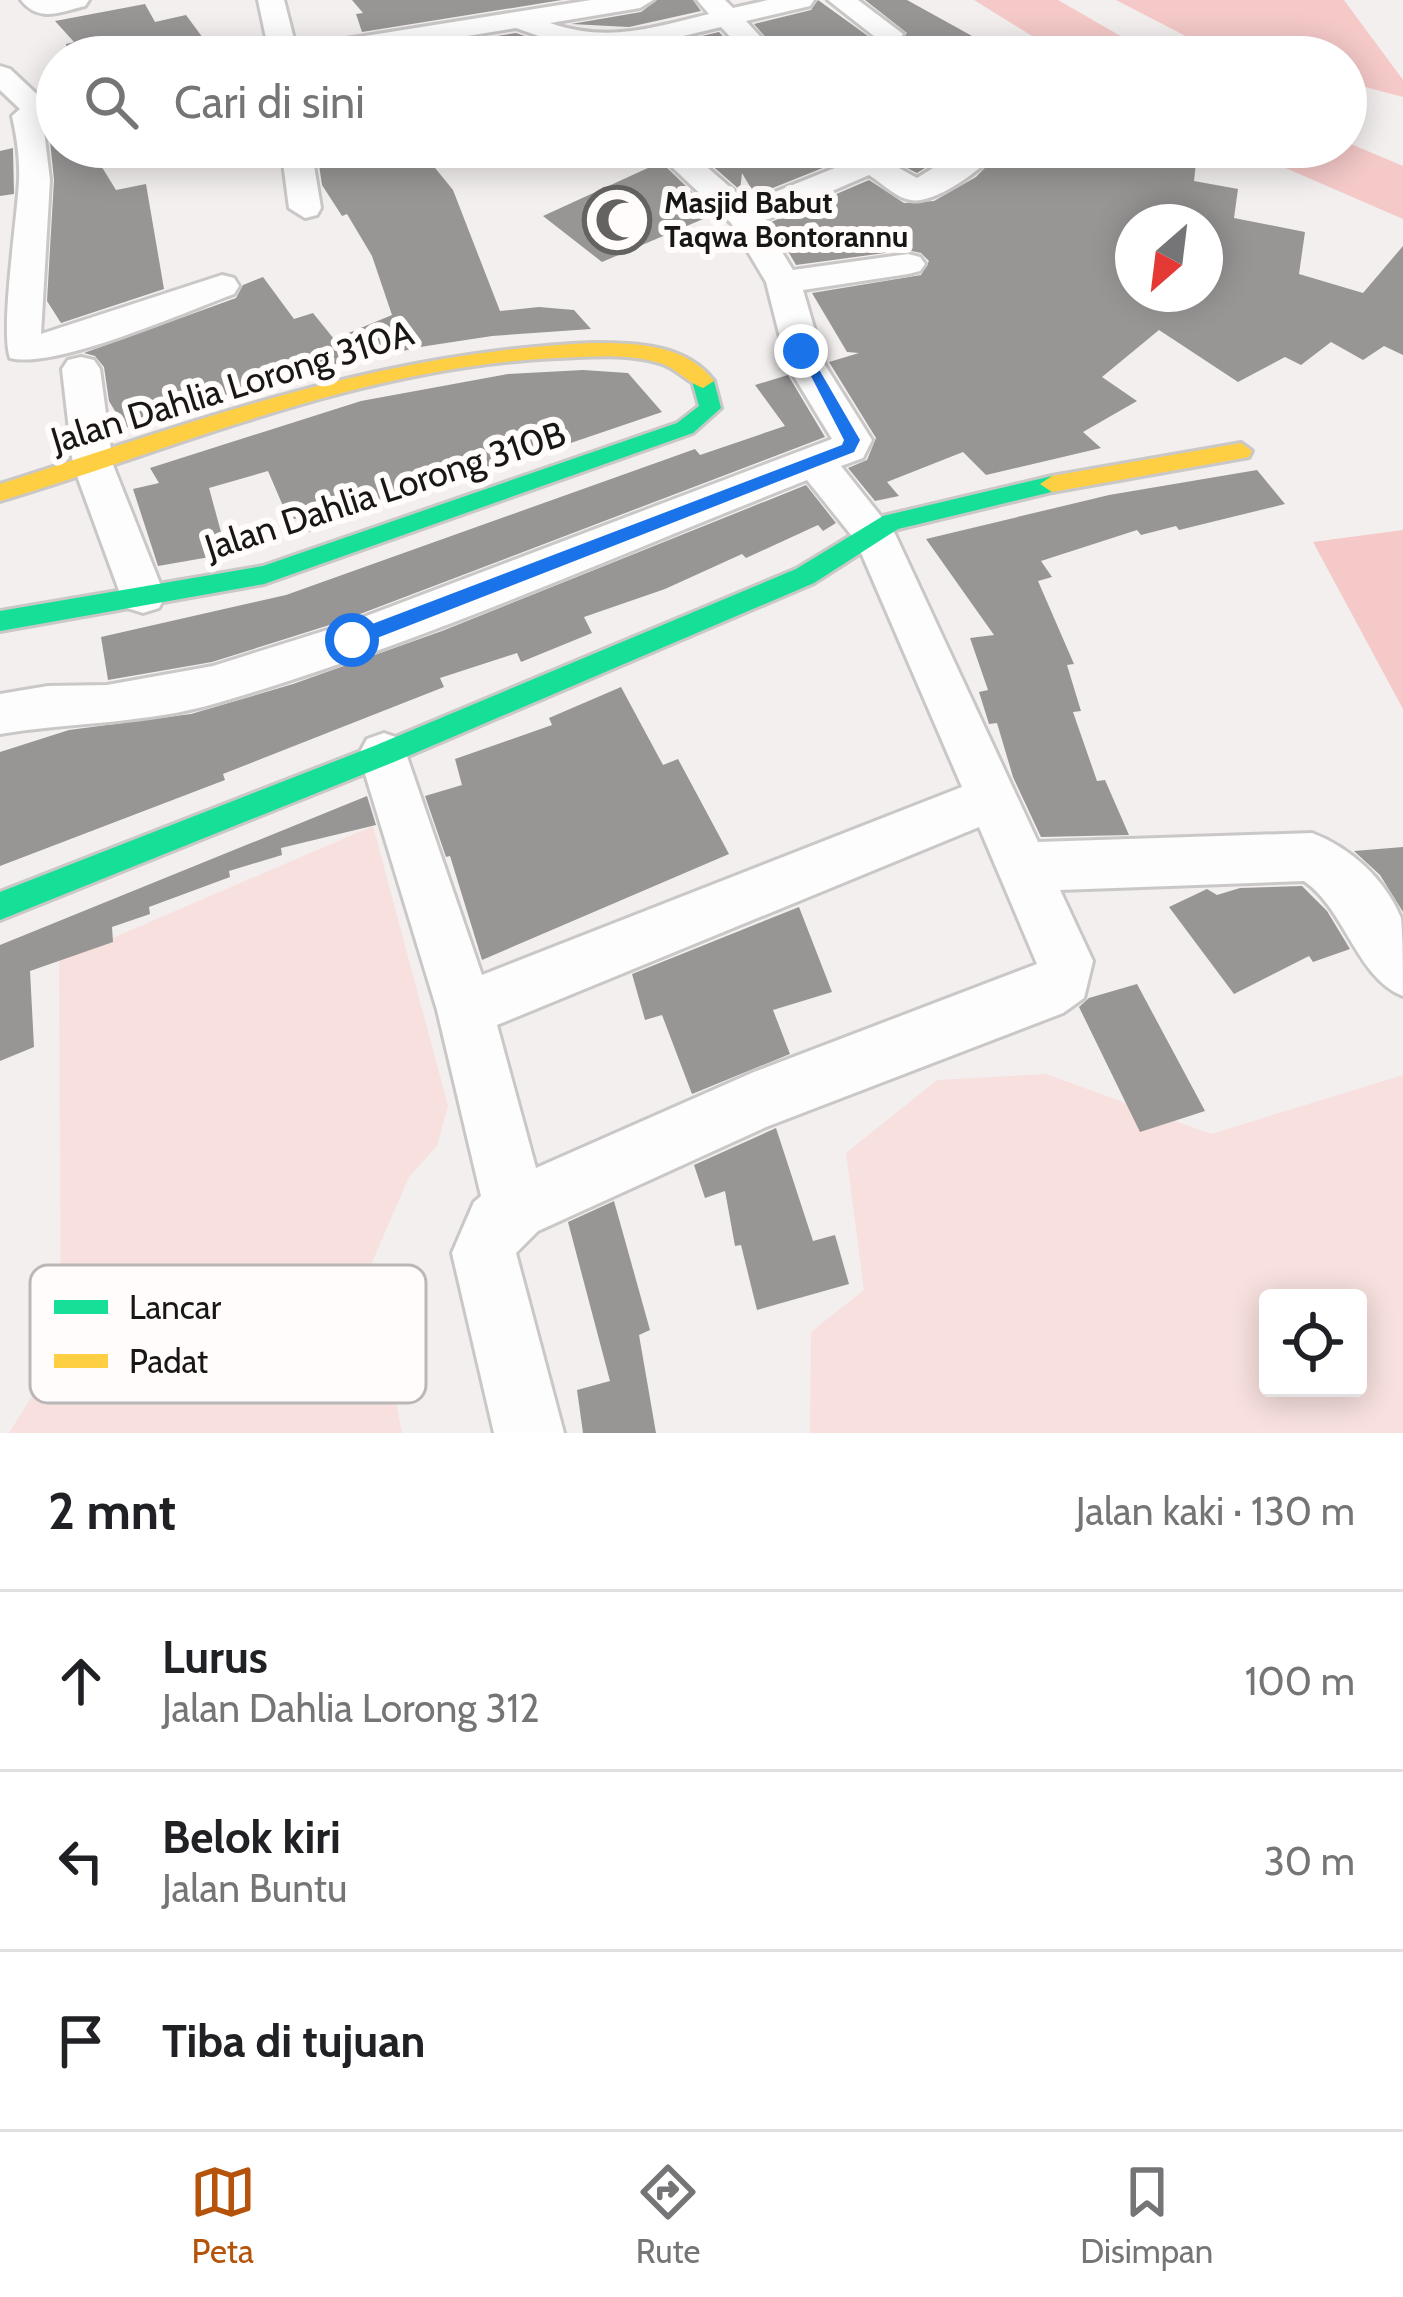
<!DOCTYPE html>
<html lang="id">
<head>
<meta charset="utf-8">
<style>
  body { margin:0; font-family:Cabin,sans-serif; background:#f6f6f6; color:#202124 }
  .controls { position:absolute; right:36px; bottom:36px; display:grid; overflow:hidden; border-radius:12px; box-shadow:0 6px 30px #0003 }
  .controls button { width:108px; height:108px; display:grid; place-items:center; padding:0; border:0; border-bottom:3px solid #e0e0e0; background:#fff; color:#202124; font:60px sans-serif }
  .compass { position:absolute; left:1115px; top:204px; width:108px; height:108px; border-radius:50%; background:#fff; box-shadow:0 6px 30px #0003; rotate:208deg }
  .stop { position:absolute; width:36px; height:36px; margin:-27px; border:9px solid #1a73e8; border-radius:50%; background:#fff }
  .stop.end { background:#1a73e8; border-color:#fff; box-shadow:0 3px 12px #0008 }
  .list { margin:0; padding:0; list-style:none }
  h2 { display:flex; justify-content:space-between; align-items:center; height:156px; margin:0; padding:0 48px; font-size:51px }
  h2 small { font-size:39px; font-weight:400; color:#757577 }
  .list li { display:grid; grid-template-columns:78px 1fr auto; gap:36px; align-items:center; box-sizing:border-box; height:180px; padding:0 48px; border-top:3px solid #e0e0e0 }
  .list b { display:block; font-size:45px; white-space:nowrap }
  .list p { margin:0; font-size:39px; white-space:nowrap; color:#757577 }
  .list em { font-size:39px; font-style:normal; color:#757577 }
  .icon { flex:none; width:66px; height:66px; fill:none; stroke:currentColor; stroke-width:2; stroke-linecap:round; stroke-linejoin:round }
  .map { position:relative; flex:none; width:1403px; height:1433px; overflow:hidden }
  .search { position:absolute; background:#fff; box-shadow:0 6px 30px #0003; left:36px; right:36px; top:36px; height:132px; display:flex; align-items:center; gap:30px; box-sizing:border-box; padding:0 42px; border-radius:66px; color:#757577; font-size:45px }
  .sheet { height:696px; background:#fff }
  nav { display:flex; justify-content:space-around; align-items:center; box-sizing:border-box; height:168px; border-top:3px solid #e0e0e0; background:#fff; font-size:33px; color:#757577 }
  nav a { display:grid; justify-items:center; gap:6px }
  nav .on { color:#b45309 }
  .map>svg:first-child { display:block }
  .green { fill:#f7e0de; fill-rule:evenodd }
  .water { fill:#f4c9c8 }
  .building { fill:#989595; fill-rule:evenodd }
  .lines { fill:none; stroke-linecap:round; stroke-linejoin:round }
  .street-casing { stroke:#cac7c7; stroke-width:6 }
  .fast-casing { stroke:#cac7c7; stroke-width:6 }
  .slow-casing { stroke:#cac7c7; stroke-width:6 }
  .street { fill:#fdfdfd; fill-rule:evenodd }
  .fast { fill:#16e098; fill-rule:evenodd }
  .slow { fill:#ffcf43; fill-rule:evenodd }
  .route { fill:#1a73e8 }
  .labels { text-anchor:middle; stroke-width:12; stroke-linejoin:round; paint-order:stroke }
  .far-poi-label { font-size:30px; font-weight:bold; fill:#191616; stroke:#fffcfb; text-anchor:start }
  .street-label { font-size:36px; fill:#191616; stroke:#fffcfb }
  .key { fill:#fffcfb; stroke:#bab7b6; stroke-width:3 }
  .key-label { font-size:33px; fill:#191616 }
</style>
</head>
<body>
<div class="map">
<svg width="1403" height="1433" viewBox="0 0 1403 1433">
  <rect width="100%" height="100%" fill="#f3efef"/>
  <g class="green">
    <polygon points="373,826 448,1106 437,1146 409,1177 370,1267 402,1433 9,1433 61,1350 59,961"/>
    <path d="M1046,1074L1211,1134L1403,1075V1433H810L811,1332L864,1290L846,1153L937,1080ZM1268,1298H1358V1388H1268Z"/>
  </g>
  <g class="water">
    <polygon points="974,0 1058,0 1157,57 1066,57"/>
    <polygon points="1116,0 1344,0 1403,80 1403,97 1346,82 1346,57 1252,57 1201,44"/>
    <polygon points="1346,142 1403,166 1403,219 1237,147 1346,147"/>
    <polygon points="1403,530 1403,709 1313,542"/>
  </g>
  <g class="building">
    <polygon points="352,0 562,0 362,32 356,14 363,13"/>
    <polygon points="657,0 693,0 701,11 629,27 571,24 641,12"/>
    <polygon points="818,0 879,44 899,44 907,33 865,0 907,0 983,42 945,57 853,57 845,47 827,45 809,57 783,57 754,24 811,10"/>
    <polygon points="145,4 155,22 186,15 217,57 68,57 66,44 74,42 55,21"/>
    <polygon points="719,32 743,57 371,56 516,33 580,55 629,53"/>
    <polygon points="57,140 57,147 79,147 100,164 116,190 146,184 164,289 61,323 47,301 54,180 50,141"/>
    <polygon points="391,147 418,147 453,190 500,311 539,307 574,310 591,329 492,336 420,347 278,381 125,428 109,401 104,367 95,356 84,353 236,298 243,285 263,277 294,319 313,313 334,339 392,315 372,256 347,214 342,216 322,185 319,165"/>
    <polygon points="746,147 958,147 917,173 870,149 755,195 742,173 740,190 692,148"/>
    <path d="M1005,147H1154L1197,154L1194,181L1238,189L1234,218L1305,232L1299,274L1363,293L1403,246V355L1384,346L1363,360L1331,342L1301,365L1285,357L1238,382L1159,330L1102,377L1137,401L1083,432L1101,448L986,475L963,452L887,482L899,496L875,501L848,468L867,460L876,438L829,362L859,353L847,352L812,293L921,275L929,261L921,253L907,250L796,265L771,222L869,180L904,203L934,201L976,177ZM1133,222H1205V294H1133Z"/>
    <polygon points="13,148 14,194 0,196 0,151"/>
    <polygon points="661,162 715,214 602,262 543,216"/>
    <polygon points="583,370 628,373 662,412 306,533 304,517 289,520 268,471 209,488 227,554 158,566 133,489 159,483 150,468 361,401 508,374"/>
    <polygon points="788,375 825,437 339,622 212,662 108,680 101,637 286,595 695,449 700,455 785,426 755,385"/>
    <polygon points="1257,470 1285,504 1179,530 1176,526 1141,535 1137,530 1041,561 1052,577 1038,581 1074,664 1067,665 1081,711 1073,712 1097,781 1105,780 1129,835 1041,837 1013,777 997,723 989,724 979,692 988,690 970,638 994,635 926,539 1109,495"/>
    <polygon points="806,485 836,523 823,531 818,525 746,558 742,554 665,589 584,617 592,633 521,662 517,653 440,678 444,687 223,774 225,780 0,866 0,752 69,730 191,714 293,684 442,631"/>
    <polygon points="621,687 663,765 678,759 729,854 482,960 450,856 446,857 425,796 462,785 455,759 552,725 549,718"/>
    <polygon points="367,796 376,825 281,848 282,855 229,871 230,877 149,907 150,914 112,927 113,942 30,971 34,1047 0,1061 0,945"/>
    <polygon points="1403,847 1403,912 1380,875 1354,851"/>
    <polygon points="1302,886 1327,911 1350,949 1313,962 1309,956 1234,994 1169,907 1207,889 1217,895 1240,888"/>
    <polygon points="799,907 832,992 773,1010 790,1054 692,1094 662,1015 645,1020 632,974"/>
    <polygon points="1137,984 1205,1111 1140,1132 1079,1007 1089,998"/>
    <polygon points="776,1128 813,1241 835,1235 849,1284 757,1310 741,1245 735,1246 725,1191 705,1198 694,1165"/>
    <polygon points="614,1201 650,1330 639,1335 656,1433 583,1433 577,1390 610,1381 568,1222"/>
  </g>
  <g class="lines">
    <g class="street-casing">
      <g id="street">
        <path d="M21,0H89L85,6C60,12 39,23 21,0Z"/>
        <path d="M258,0H284L296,47L591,0H653L640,8L550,23C608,43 651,28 709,14L697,0H725L733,8L768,0H814L810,6L746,21L779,57H749L721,27L629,49L581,51L516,28L339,57H270Z"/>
        <polygon points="828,0 858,0 903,34 899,40 879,40"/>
        <polygon points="827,49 845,51 849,57 813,57"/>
        <path d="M0,66L10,69L57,113L43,122L50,180L41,334L222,275L234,278L239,286L234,294C187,311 55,370 10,358C0,330 17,220 19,181C20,159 17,138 12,116L20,109L0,90Z"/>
        <polygon points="281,147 311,147 321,208 317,215 305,218 289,208"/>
        <path d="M516,147H591L587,154C559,160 536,172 516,147Z"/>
        <path d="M651,147H684L748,203L872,153L917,178L967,147H1001C987,166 935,205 911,200C896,198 882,183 869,175L763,221L793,270L908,254L920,257L925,264L920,271L908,274L803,290L825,365L872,440L863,458L841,466L895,534L1038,842L1312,833C1351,848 1385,879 1401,918C1403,938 1403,974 1403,996C1356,977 1346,910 1304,881L1060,890L1093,961L1084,998L1063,1013L766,1127L538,1231L516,1253L564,1433H494L452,1253L474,1202L481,1196L437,1010L359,754L367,739L384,733L401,739L482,975L962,787L856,541L807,480C612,557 418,645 217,703C146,724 72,722 0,734V694L48,686L107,685L213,666L340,626L832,439L787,365L766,282L731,223ZM979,827L1037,964L754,1072L536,1168L497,1025Z"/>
        <polygon points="81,357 94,360 100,369 113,465 165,596 159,608 143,613 127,608 121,596 73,465 62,369 68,360"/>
      </g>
    </g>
    <g class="fast-casing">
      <g id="fast">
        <polygon points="703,374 714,381 721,408 693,433 264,584 0,631 0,611 263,566 677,423 699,406 692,381"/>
        <polygon points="1052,476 1064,484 1060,490 898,529 814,583 394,762 0,920 0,892 374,746 796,569 883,516"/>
      </g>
    </g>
    <g class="slow-casing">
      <g id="slow">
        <path d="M593,343C636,343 686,344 714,381L703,388C686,382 675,366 656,362C624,353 589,357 556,358C361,367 184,446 0,501V484C200,420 380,352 593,343Z"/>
        <polygon points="1241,443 1252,451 1249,457 1052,492 1040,484 1052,476"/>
      </g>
    </g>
    <use href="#street" class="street"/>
    <use href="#fast" class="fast"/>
    <use href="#slow" class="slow"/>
  </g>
  <polygon class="route" points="796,347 806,347 860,440 854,452 359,645 346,645 346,634 842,445 844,440"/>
  <defs>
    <g id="mosque-ring" transform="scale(3.45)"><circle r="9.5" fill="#fffcfb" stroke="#656262" stroke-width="1.5"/><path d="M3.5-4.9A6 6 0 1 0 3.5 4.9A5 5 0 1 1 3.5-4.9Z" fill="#656262"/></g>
  </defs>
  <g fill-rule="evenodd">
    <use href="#mosque-ring" x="617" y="220"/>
  </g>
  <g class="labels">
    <g class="far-poi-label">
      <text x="664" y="213">Masjid Babut<tspan x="664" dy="34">Taqwa Bontorannu</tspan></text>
    </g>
    <g class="street-label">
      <text transform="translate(232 386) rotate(-17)" y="13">Jalan Dahlia Lorong 310A</text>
      <text transform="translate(385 490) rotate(-18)" y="13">Jalan Dahlia Lorong 310B</text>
    </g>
  </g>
  <rect x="30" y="1265" width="396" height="138" rx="18" class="key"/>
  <rect x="54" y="1300" width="54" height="14" fill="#16e098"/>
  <rect x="54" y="1354" width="54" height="14" fill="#ffcf43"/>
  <g class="key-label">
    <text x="129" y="1319">Lancar</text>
    <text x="129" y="1373">Padat</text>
  </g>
</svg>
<div class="controls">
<button><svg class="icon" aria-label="locate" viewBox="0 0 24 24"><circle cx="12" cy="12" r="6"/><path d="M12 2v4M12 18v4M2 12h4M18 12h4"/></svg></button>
</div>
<svg class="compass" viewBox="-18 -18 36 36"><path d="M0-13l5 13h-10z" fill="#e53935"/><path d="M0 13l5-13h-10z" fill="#757577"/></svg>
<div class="stop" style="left:352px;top:640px"></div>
<div class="stop end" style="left:801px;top:351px"></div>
<div class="search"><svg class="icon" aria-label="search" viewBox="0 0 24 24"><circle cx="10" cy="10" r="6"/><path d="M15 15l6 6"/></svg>Cari di sini</div>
</div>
<section class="sheet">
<h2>2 mnt<small>Jalan kaki · 130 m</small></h2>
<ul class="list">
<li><svg class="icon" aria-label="ahead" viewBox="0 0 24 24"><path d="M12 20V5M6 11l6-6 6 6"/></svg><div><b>Lurus</b><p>Jalan Dahlia Lorong 312</p></div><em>100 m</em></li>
<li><svg class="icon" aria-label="left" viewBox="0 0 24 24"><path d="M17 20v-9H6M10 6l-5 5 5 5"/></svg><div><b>Belok kiri</b><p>Jalan Buntu</p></div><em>30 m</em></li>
<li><svg class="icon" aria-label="arrive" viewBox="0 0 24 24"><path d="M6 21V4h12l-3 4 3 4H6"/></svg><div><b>Tiba di tujuan</b></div></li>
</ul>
</section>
<nav>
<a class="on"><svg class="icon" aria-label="map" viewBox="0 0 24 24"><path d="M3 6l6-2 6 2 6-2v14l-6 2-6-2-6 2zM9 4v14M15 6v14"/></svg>Peta</a>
<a><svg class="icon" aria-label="directions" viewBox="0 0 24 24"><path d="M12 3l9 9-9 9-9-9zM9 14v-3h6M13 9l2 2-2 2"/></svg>Rute</a>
<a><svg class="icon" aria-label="saved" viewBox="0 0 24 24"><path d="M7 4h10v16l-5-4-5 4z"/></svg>Disimpan</a>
</nav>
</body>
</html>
